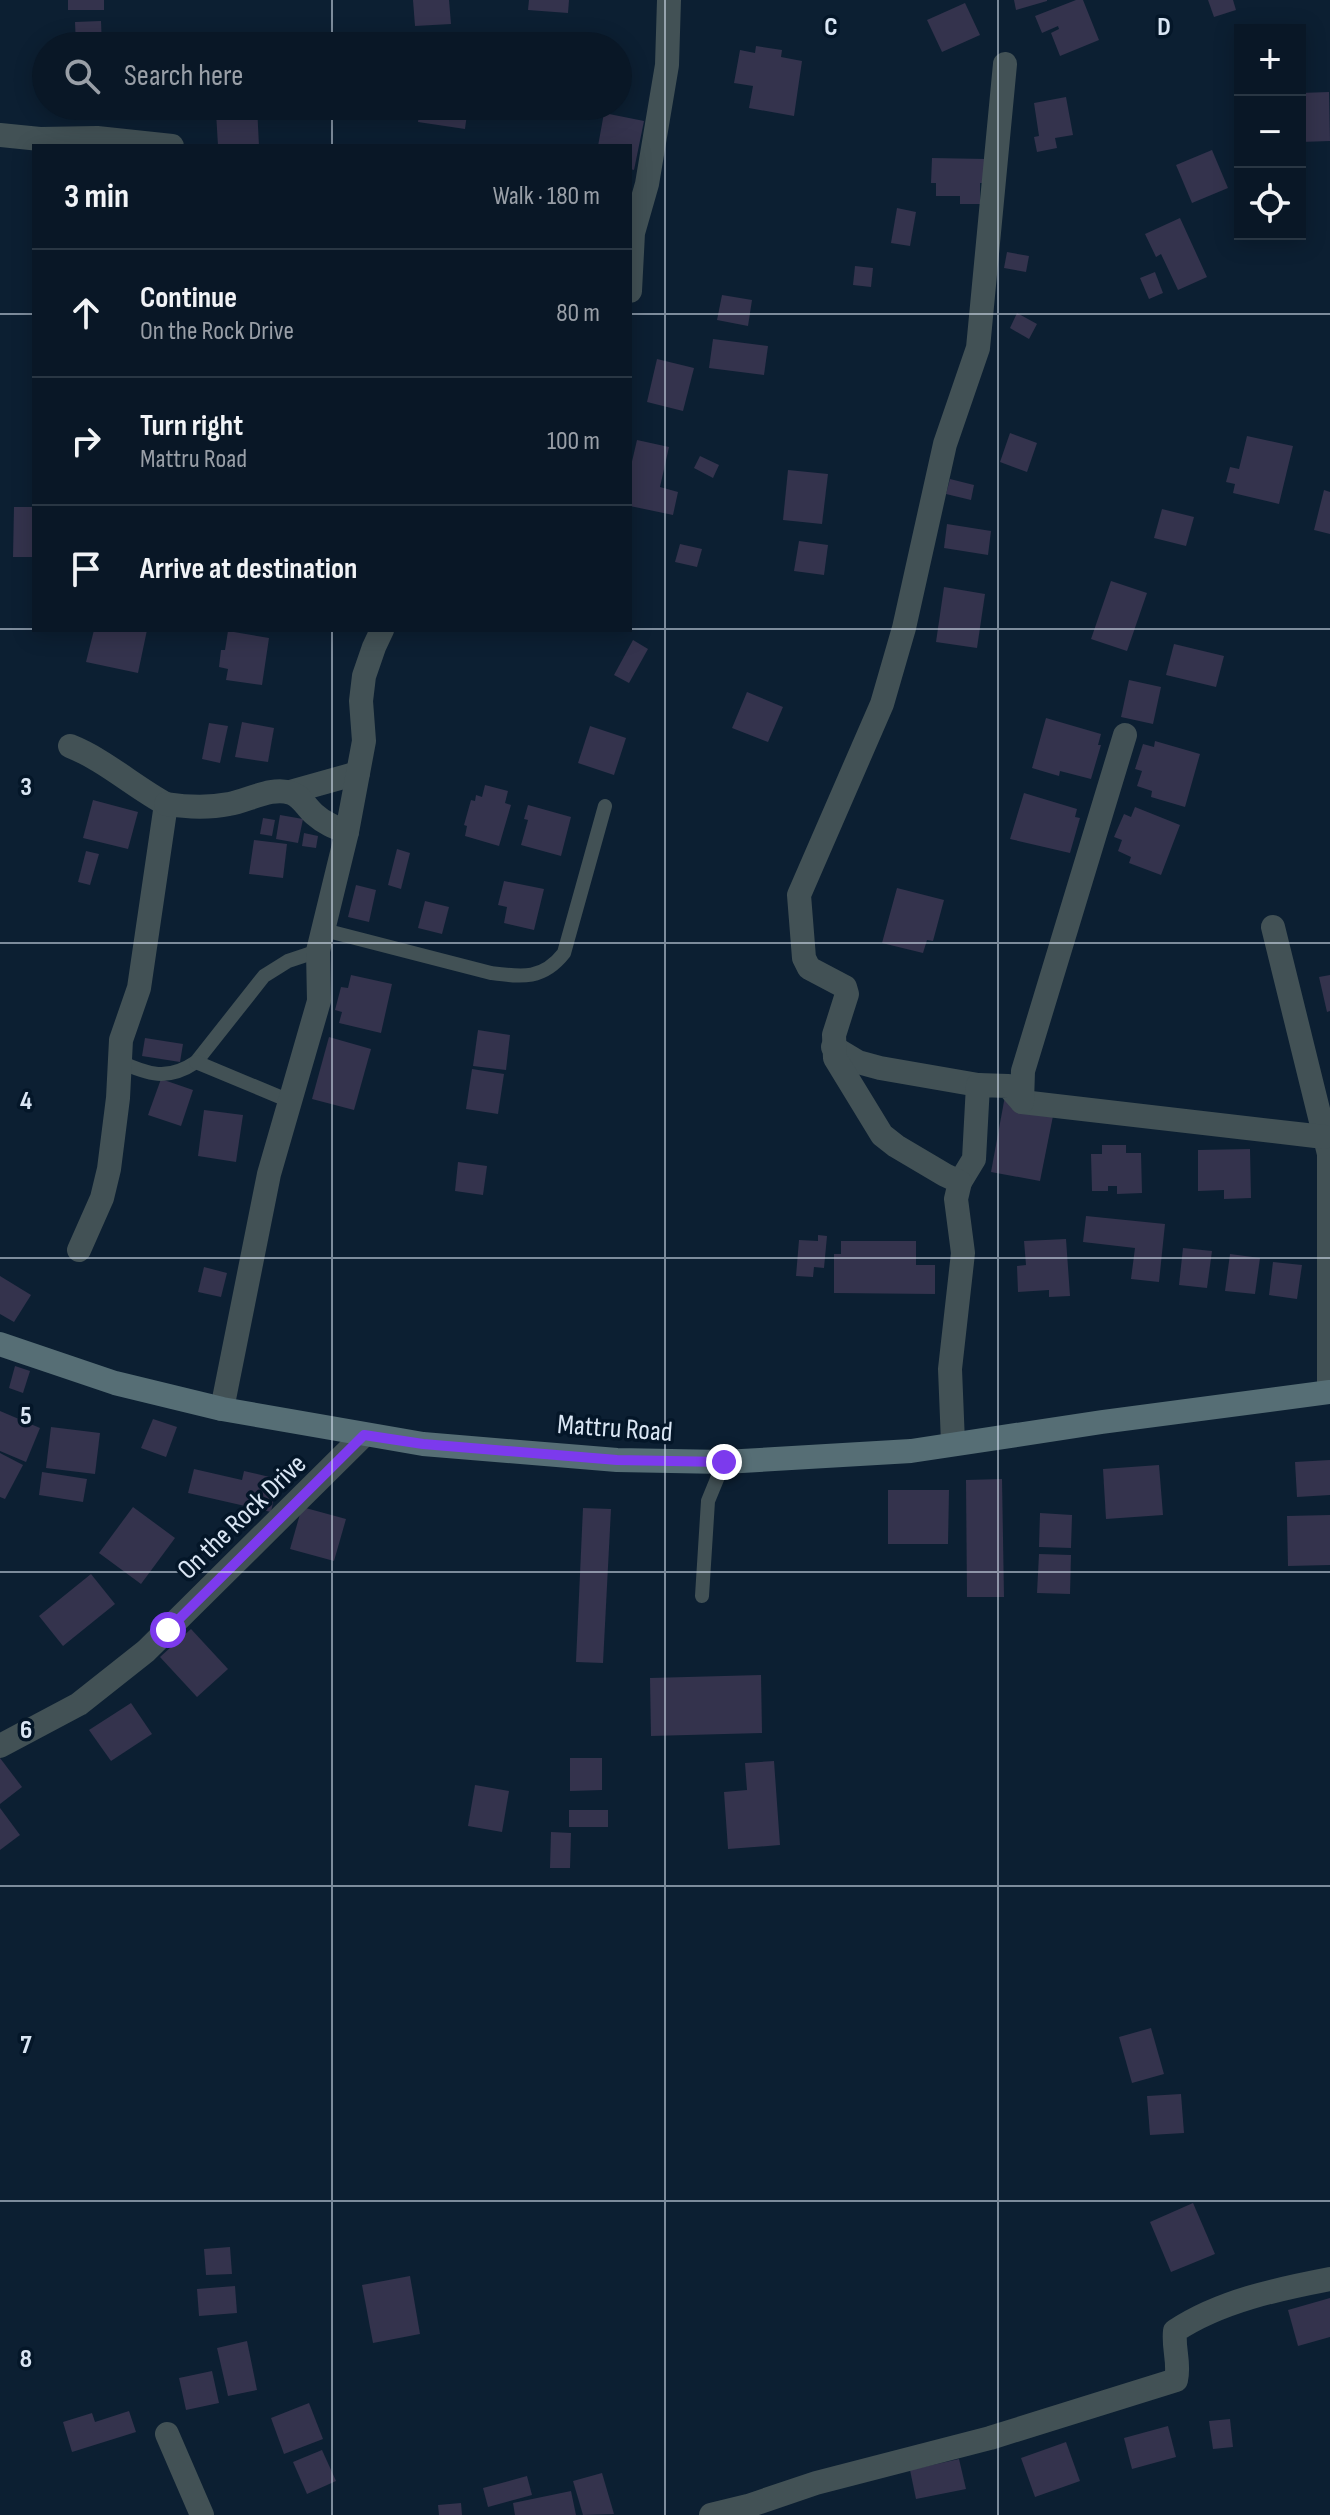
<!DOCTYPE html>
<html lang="en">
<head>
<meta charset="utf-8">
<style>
  body { margin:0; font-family:"Sofia Sans Condensed",sans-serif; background:#12202e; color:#f1f3f6 }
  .controls { position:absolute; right:24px; top:24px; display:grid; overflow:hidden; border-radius:0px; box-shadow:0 4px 20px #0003 }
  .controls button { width:72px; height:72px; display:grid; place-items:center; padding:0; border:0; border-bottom:2px solid #293643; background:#091726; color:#f1f3f6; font:40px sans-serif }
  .stop { position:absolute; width:24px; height:24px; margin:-18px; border:6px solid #7c3aed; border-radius:50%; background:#fff }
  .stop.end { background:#7c3aed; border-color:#fff; box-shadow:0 2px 8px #0008 }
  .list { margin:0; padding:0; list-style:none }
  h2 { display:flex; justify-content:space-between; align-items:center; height:104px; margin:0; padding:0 32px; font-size:34px }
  h2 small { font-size:26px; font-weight:400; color:#999fa7 }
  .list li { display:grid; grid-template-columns:52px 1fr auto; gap:24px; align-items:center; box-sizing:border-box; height:128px; padding:0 32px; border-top:2px solid #293643 }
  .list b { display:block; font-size:30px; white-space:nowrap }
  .list p { margin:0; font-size:26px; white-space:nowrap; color:#999fa7 }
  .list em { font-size:26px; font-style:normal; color:#999fa7 }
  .icon { flex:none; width:44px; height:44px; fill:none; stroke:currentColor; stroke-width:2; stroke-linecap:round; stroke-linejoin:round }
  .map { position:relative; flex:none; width:1330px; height:2515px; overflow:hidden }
  .search { position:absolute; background:#091726; box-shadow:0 4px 20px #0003; left:32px; top:32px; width:600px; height:88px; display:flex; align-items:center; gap:20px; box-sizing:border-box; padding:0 28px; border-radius:44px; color:#999fa7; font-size:30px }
  .panel { position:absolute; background:#091726; box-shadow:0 4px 20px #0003; left:32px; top:144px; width:600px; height:488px; border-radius:0px }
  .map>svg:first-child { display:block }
  .building { fill:#34334d }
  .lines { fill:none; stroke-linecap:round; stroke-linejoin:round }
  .lane { stroke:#425155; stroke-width:14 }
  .street { stroke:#425155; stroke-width:24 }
  .secondary { stroke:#566e75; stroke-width:24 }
  .route { stroke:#7c3aed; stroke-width:10 }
  .grid { fill:none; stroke:#dae6f4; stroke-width:2; stroke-opacity:0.55 }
  .labels { text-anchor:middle; stroke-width:7; stroke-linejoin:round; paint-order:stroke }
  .street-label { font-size:28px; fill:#dae6f4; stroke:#041628 }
  .grid-label { font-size:26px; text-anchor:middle; font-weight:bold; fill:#dae6f4; stroke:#041628; stroke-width:7; stroke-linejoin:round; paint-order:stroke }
</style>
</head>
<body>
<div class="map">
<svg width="1330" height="2515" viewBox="0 0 1330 2515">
  <rect width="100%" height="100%" fill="#0c1f32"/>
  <g class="building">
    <rect x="68" y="0" width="36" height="10"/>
    <polygon points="413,0 449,0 451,24 415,26"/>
    <polygon points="529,0 569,0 568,13 528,10"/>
    <polygon points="1014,0 1047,0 1047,1 1016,10"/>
    <polygon points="1076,0 1083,0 1099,40 1060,56 1051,33 1059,29 1058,26 1042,33 1035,16"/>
    <polygon points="1208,0 1233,0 1236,10 1214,17"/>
    <polygon points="965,3 980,35 942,52 927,20"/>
    <polygon points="101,21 102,46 76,46 75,22"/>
    <polygon points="756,46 782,50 781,57 802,61 794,116 749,108 753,86 734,83 740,50 755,53"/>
    <polygon points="1329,92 1330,141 1300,142 1300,93"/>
    <polygon points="1066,97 1073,135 1055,138 1057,148 1037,152 1034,137 1039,136 1034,103"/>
    <polygon points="233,106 257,106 259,146 218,146 216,112 234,111"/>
    <polygon points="420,106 468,106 465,129 418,122"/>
    <polygon points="604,113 644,121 634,170 630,169 630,146 598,146"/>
    <polygon points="1212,150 1228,188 1192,203 1176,165"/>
    <polygon points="932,158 986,159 985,183 980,183 980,204 960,204 960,196 936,196 936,183 931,183"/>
    <polygon points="897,208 916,212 910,246 891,243"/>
    <polygon points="1180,218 1207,277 1178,290 1161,254 1156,257 1145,234"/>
    <polygon points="1007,252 1029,256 1026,272 1004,268"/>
    <polygon points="855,266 873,268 871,287 853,285"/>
    <polygon points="1155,272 1163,293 1149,299 1140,278"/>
    <polygon points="722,295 752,300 748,326 717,320"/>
    <polygon points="1017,313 1037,324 1029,339 1010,328"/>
    <polygon points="713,339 768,346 764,375 709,368"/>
    <polygon points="657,359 694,368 683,411 647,402"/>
    <polygon points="1010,433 1037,443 1027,472 1000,462"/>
    <polygon points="1247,436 1293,446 1279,504 1233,493 1235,484 1226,482 1230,467 1239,469"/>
    <polygon points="637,440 669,447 660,487 678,492 673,515 630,506 630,470"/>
    <polygon points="700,456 719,465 713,478 694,468"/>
    <polygon points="788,470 828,474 822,524 783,520"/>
    <polygon points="950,479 974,485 971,500 946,494"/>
    <polygon points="1324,490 1330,492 1330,534 1314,530"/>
    <polygon points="14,507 34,507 34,557 13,557"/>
    <polygon points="1162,509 1194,517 1186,546 1154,538"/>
    <polygon points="947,524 991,531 988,555 944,548"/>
    <polygon points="799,541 828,545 824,575 794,571"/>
    <polygon points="680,544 702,549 697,567 675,562"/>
    <polygon points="1111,581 1147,593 1127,651 1091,639"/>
    <polygon points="944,587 985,594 977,648 936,642"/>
    <polygon points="94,630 147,630 138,673 86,662"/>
    <polygon points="228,631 269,638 262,685 226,680 228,669 219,667 221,650 225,650"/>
    <polygon points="633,640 648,649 629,683 614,675"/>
    <polygon points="1174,644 1224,656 1216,687 1166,675"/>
    <polygon points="1129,680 1161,687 1153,724 1121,717"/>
    <polygon points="747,692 783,707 768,742 732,728"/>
    <polygon points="1046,718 1101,734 1098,745 1101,745 1091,779 1060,771 1059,776 1032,768"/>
    <polygon points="242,722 274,728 268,762 235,757"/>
    <polygon points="209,723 228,726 220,763 202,759"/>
    <polygon points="590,726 626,738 614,775 578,763"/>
    <polygon points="1155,741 1200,754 1185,807 1151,797 1152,791 1137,786 1142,771 1135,769 1143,744 1154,747"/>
    <polygon points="485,785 508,791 505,803 511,805 499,846 465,836 467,826 464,825 471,800 475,801 476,795 482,797"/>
    <polygon points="1024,793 1077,809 1075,817 1080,818 1070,853 1010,839"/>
    <polygon points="93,800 138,812 128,849 83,838"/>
    <polygon points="528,805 571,817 561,856 521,845 528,820 524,819"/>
    <polygon points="1135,807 1180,825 1161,875 1129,863 1131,857 1118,851 1122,840 1114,837 1124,814 1131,817"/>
    <polygon points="280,815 303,819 298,843 276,839"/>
    <polygon points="263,818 275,820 272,836 260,834"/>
    <polygon points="304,833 318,836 316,848 302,846"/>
    <polygon points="254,840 287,844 283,878 249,874"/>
    <polygon points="397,849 410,853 401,889 388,885"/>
    <polygon points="86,851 99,854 90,885 78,882"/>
    <polygon points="504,881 544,889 534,930 504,923 507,907 498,905"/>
    <polygon points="356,885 376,890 369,922 348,917"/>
    <polygon points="897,888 944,900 933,941 927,940 923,953 882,943"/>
    <polygon points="425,901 449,907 442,934 418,928"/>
    <polygon points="351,975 392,984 381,1033 339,1023 342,1012 335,1010 341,987 348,988"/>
    <polygon points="1330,975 1330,1011 1327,1012 1319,977"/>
    <polygon points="478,1030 510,1035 506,1070 473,1066"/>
    <polygon points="329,1037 371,1049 354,1110 312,1099"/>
    <polygon points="145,1038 183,1044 180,1062 142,1056"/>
    <polygon points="472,1069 504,1074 498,1114 466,1109"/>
    <polygon points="161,1079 193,1090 181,1126 148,1115"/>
    <polygon points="1005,1096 1055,1106 1040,1181 991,1172"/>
    <polygon points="204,1110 243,1115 236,1162 198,1156"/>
    <polygon points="1102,1145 1126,1145 1126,1153 1141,1153 1142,1193 1117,1194 1117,1186 1108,1186 1108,1191 1092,1191 1091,1154 1102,1154"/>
    <polygon points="1250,1149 1251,1198 1224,1199 1224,1190 1198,1191 1198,1150"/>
    <polygon points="458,1162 487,1166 483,1195 455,1191"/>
    <polygon points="1086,1216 1165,1224 1159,1282 1131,1279 1135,1248 1083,1242"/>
    <polygon points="818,1235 827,1236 824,1268 814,1267 813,1277 796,1276 799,1240 818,1241"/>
    <polygon points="1066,1239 1070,1296 1049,1297 1049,1290 1018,1292 1017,1266 1026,1265 1024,1241"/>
    <polygon points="841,1241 916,1241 916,1265 935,1265 935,1294 834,1293 834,1254 841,1254"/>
    <polygon points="1183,1248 1212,1251 1207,1288 1179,1285"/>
    <polygon points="1230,1254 1260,1258 1255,1294 1225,1291"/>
    <polygon points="1273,1262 1302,1265 1297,1299 1269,1295"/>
    <polygon points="204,1267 227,1273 221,1297 198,1292"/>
    <polygon points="0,1276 31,1295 14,1322 0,1314"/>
    <polygon points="15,1366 30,1371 23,1393 9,1388"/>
    <polygon points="0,1411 40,1428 26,1462 0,1451"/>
    <polygon points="153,1419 177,1427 166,1457 141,1448"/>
    <polygon points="51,1427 100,1433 95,1474 46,1468"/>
    <polygon points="0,1453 23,1465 5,1499 0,1497"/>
    <polygon points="1330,1460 1330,1495 1297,1497 1295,1462"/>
    <polygon points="1159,1465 1163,1515 1106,1519 1103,1469"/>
    <polygon points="194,1469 242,1480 244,1471 278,1479 271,1512 188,1493"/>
    <polygon points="42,1472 87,1479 83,1502 39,1495"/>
    <polygon points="1002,1479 1004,1597 967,1597 966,1480"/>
    <polygon points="888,1490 949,1490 948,1544 888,1544"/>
    <polygon points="133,1507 175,1538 141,1584 99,1553"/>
    <polygon points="302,1507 346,1519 334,1561 290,1549"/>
    <polygon points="583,1508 611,1509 603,1663 576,1662"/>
    <polygon points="1040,1513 1072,1515 1071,1548 1039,1547"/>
    <polygon points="1330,1515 1330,1565 1288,1566 1287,1516"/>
    <polygon points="1039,1554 1071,1555 1070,1594 1037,1593"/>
    <polygon points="91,1574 115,1604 63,1646 39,1616"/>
    <polygon points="191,1629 228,1669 197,1697 160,1657"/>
    <polygon points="761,1675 762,1733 651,1736 650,1678"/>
    <polygon points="131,1703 152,1734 111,1761 89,1730"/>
    <polygon points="0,1758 22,1787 0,1804"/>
    <polygon points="570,1758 602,1758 602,1790 570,1791"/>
    <polygon points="774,1761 780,1845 728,1849 724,1792 747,1790 745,1763"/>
    <polygon points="475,1785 509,1791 502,1832 468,1826"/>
    <polygon points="0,1808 20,1835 0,1850"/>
    <rect x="569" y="1810" width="39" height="17"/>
    <polygon points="551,1832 571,1833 570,1868 550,1868"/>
    <polygon points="1151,2028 1164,2074 1132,2083 1119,2037"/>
    <polygon points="1181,2094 1184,2133 1150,2135 1147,2096"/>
    <polygon points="1193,2203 1215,2254 1171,2272 1150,2222"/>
    <polygon points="230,2247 232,2274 206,2275 204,2249"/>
    <polygon points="410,2276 420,2334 373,2343 362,2285"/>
    <polygon points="235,2286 237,2313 199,2316 197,2289"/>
    <polygon points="1330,2298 1330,2337 1298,2346 1288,2310"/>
    <polygon points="247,2341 257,2390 228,2396 217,2348"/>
    <polygon points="212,2371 219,2403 186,2410 179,2378"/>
    <polygon points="309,2403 323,2439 284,2454 271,2418"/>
    <polygon points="129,2411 136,2432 72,2452 63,2422 92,2413 95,2422"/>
    <polygon points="1230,2419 1233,2447 1213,2449 1209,2421"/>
    <polygon points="1168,2426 1176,2457 1132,2469 1124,2438"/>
    <polygon points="1066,2442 1080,2481 1035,2497 1021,2458"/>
    <polygon points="322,2450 336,2481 307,2494 293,2462"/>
    <polygon points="959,2459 966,2489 916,2499 910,2470"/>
    <polygon points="602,2473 614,2514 583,2515 573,2481"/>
    <polygon points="527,2476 532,2495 488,2507 483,2488"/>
    <polygon points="571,2491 576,2515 515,2515 513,2503"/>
    <polygon points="461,2503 462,2515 439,2515 438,2505"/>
  </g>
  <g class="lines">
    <g class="lane">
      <path d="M324,930L491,973C522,977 543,980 564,953L605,806"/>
      <path d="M119,1061C148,1075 168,1081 196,1062L264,976L288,961L318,951"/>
      <polyline points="196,1062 292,1102"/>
      <polyline points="702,1596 708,1501 724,1462"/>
    </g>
    <g class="street">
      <polyline points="0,135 40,139 97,138 172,146"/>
      <polyline points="630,291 633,233 647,184 667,65 669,0"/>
      <path d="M70,746C105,760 133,786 166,804L139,988L121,1040L118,1098L109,1169L102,1198L79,1250"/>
      <polyline points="290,792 358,773"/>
      <path d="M166,804C186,807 209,808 229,804C248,801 272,786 291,793C301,796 306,807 314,814C324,823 334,827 347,832"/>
      <polyline points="1273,927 1329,1154 1329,1392"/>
      <polyline points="833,1047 858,1062 880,1068 978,1085"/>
      <polyline points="1022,1102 1324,1137"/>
      <polyline points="960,1182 974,1159 978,1085 1008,1086 1022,1102 1023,1071 1125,735"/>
      <polyline points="222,1409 269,1174 319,1001 318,951 347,832 364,741 361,701 364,676 374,647 382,630"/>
      <polyline points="953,1443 950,1369 963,1253 956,1199 960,1182 945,1175 896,1146 882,1135 835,1058 834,1035 847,994 845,987 809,968 804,958 799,895 882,704 904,628 945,444 978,348 1005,64"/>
      <polyline points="0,1746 79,1704 146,1651 364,1435"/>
      <polyline points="167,2434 202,2515"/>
      <path d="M711,2515L748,2506L816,2483L990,2438L1176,2380C1180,2363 1173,2349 1175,2331C1220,2301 1278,2289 1330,2279"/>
    </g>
    <polyline class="secondary" points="0,1344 115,1383 222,1409 423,1444 617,1460 724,1462 911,1451 1102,1422 1330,1392"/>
  </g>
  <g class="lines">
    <polyline class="route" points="168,1630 364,1435 423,1444 617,1460 724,1462"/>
  </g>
  <path class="grid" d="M332,0V46M665,0V2515M998,0V2515M332,106V146M0,314H34M630,314H1330M0,629H34M630,629H1330M332,630V2515M0,943H1330M0,1258H1330M0,1572H1330M0,1886H1330M0,2201H1330"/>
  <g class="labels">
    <g class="street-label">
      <text transform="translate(615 1427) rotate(4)" y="10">Mattru Road</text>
      <text transform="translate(241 1516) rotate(-44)" y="10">On the Rock Drive</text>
    </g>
  </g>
  <g class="grid-label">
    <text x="831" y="35">C</text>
    <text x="1164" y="35">D</text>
    <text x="26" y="795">3</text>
    <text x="26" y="1109">4</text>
    <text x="26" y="1424">5</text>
    <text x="26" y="1738">6</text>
    <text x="26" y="2053">7</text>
    <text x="26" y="2367">8</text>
  </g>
</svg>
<div class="controls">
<button>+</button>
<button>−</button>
<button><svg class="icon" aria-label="locate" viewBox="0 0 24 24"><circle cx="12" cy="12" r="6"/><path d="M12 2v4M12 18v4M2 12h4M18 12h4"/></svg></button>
</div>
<div class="stop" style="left:168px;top:1630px"></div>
<div class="stop end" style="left:724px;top:1462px"></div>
<div class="search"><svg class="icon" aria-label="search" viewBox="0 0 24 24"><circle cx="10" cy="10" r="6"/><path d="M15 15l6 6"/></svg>Search here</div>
<section class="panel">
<h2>3 min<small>Walk · 180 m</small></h2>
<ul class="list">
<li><svg class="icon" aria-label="ahead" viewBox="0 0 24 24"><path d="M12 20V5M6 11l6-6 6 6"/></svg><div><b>Continue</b><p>On the Rock Drive</p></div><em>80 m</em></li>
<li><svg class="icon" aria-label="right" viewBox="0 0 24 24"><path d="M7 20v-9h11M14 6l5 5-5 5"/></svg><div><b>Turn right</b><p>Mattru Road</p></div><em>100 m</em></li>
<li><svg class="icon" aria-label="arrive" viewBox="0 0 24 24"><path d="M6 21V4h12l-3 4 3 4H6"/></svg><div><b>Arrive at destination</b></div></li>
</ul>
</section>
</div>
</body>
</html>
